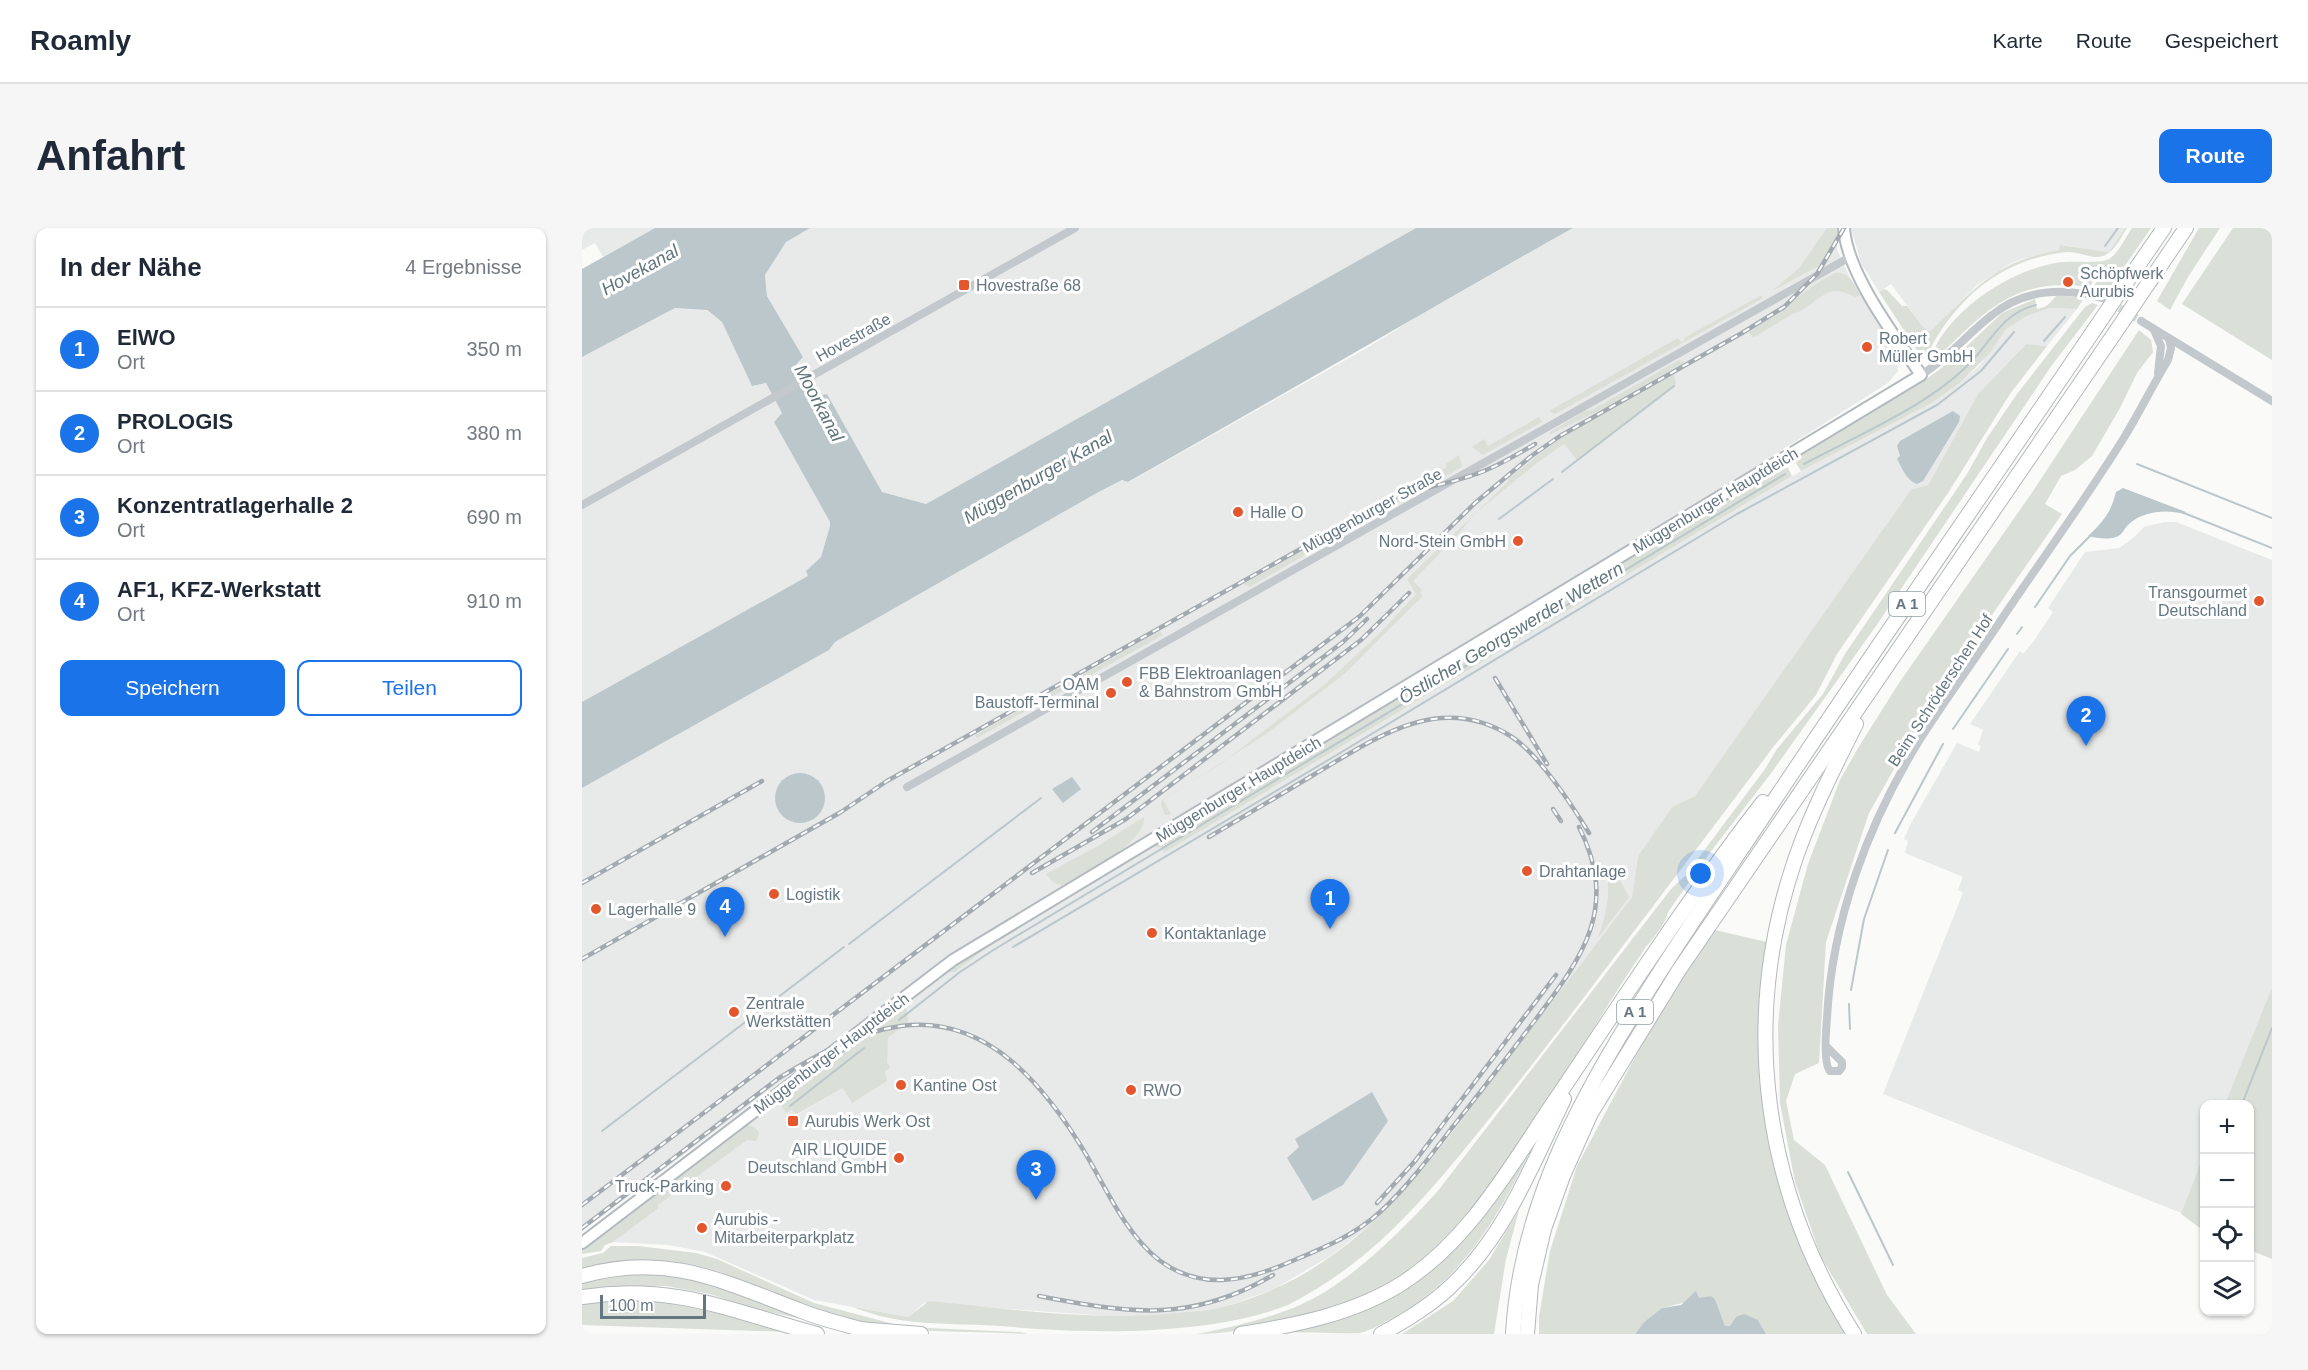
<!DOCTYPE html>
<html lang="de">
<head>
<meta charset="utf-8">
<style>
  body { margin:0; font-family:Helvetica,sans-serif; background:#f6f6f7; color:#1f2937 }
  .controls { position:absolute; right:18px; bottom:18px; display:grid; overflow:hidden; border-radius:12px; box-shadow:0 2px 4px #0004 }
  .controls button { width:54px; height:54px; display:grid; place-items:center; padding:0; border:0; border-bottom:2px solid #e0e1e3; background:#fff; color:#1f2937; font:30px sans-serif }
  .scale { position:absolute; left:18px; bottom:15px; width:106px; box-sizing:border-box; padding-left:6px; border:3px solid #657683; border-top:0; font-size:16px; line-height:21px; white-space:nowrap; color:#657683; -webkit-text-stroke:4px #fff; paint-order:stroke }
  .you { position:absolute; left:1119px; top:646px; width:21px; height:21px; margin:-15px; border:4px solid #fff; border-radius:50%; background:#1a73e8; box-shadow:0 0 0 9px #1a73e833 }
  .badge { display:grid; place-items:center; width:39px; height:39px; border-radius:50%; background:#1a73e8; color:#fff; font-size:20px; font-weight:700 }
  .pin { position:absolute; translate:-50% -50px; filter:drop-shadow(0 2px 3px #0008) }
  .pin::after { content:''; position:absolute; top:32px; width:21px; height:18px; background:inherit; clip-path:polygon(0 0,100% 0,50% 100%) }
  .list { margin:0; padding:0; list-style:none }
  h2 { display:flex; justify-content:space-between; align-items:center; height:78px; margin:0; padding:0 24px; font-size:26px }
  h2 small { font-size:20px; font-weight:400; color:#747a83 }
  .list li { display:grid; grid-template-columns:39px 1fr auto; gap:18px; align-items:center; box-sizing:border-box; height:84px; padding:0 24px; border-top:2px solid #e0e1e3 }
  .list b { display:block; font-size:22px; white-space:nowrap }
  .list p { margin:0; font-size:20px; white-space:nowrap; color:#747a83 }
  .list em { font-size:20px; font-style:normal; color:#747a83 }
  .actions { display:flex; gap:12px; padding:18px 24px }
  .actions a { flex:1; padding:14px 0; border:2px solid #1a73e8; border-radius:12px; text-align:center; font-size:21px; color:#1a73e8 }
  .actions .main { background:#1a73e8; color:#fff }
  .icon { flex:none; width:33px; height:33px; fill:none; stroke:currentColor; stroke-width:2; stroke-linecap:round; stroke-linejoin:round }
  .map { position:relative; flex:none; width:1690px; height:1106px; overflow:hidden; border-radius:12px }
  header { display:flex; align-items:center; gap:36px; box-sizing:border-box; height:84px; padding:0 30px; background:#fff; border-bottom:2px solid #e0e1e3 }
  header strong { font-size:28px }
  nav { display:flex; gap:33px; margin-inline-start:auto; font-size:21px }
  .intro { display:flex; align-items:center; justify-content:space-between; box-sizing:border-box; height:144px; padding:0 36px }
  h1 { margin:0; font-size:42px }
  .button { padding:15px 27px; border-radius:12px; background:#1a73e8; color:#fff; font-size:21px; font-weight:700 }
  main { display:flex; gap:36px; padding:0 36px }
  aside { flex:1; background:#fff; border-radius:12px; box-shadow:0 2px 4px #0004 }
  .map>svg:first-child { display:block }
  .built { fill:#e8e9e9 }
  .green { fill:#dadfd7 }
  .water { fill:#bbc7cb }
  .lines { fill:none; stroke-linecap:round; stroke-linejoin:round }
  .stream { stroke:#bbc7cb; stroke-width:2 }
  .street-tunnel { stroke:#d5d9db; stroke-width:8; stroke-dasharray:8 4; stroke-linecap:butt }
  .secondary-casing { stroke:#b3babf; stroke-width:14 }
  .highway-casing { stroke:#b4b9bd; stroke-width:16 }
  .street { stroke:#c3c8cc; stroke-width:8 }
  .secondary { stroke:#fff; stroke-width:10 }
  .highway { stroke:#fff; stroke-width:14 }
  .rail-casing { stroke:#a2aab0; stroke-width:4.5 }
  .rail { stroke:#fff; stroke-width:2; stroke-dasharray:7; stroke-linecap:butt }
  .highway-bridge-casing { stroke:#b4b9bd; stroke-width:16; stroke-linecap:butt }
  .highway-bridge { stroke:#fff; stroke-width:14 }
  .poi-dot { fill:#e4572e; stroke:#fff; stroke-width:2 }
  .labels { text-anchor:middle; stroke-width:6; stroke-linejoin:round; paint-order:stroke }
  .shield { fill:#fff; stroke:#939fa8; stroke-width:1.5 }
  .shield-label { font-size:15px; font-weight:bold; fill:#657683 }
  .poi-label { font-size:16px; fill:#657683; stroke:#fff; text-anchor:start }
  .street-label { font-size:16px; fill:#657683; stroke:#fff }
  .water-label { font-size:18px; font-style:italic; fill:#60757c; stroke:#fff }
</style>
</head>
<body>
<header>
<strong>Roamly</strong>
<nav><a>Karte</a><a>Route</a><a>Gespeichert</a></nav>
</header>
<div class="intro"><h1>Anfahrt</h1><a class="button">Route</a></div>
<main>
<aside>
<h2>In der Nähe<small>4 Ergebnisse</small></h2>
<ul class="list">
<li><span class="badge">1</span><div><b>ElWO</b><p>Ort</p></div><em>350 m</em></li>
<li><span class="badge">2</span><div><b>PROLOGIS</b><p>Ort</p></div><em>380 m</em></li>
<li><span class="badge">3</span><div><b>Konzentratlagerhalle 2</b><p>Ort</p></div><em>690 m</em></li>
<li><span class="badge">4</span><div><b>AF1, KFZ-Werkstatt</b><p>Ort</p></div><em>910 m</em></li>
</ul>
<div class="actions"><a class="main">Speichern</a><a>Teilen</a></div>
</aside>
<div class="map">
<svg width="1690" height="1106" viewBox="0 0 1690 1106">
  <rect width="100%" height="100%" fill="#fafaf8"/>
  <g class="built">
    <polygon points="0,0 73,0 21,29 13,15 0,22"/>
    <polygon points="228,0 834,0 344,276 300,264 245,166 228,169 212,139 221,129 185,68 183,47 204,13"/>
    <polygon points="991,0 1255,0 1255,21 1267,48 1314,123 1316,143 1306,155 1132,265 367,728 0,1003 0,560 247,422 253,414 330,369 513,266 541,252 547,254 783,121 833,90"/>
    <polygon points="1269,0 1543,0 1527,24 1479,17 1477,22 1442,30 1426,37 1395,57 1351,101 1347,103 1342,100 1309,56 1297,64 1279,35"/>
    <polygon points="93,80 124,82 140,94 170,158 184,155 200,185 192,194 248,294 248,298 239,329 232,335 227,348 0,474 0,129"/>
    <polygon points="1468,80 1495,81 1465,118 1444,116 1396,166 1346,257 1113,568 1090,579 1056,628 1050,669 844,939 803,985 750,1027 692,1061 640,1080 583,1087 541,1089 342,1075 326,1089 232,1072 123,1024 86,1017 31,1014 77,980 76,977 156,901 199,868 216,886 289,844 280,831 325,791 324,778 328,773 367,744 373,744 406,719 570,620 578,619 582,625 1219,243 1350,175 1379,154 1398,137 1423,102 1445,88"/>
    <polygon points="1582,294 1594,294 1690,332 1690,768 1646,876 1622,876 1622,935 1602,986 1301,866 1381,665 1376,662 1381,649 1323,625 1326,613 1322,611 1328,597 1375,515 1397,524 1399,518 1396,517 1401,502 1388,496 1438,423 1441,426 1451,414 1471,384 1466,380 1503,324 1537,320 1550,311 1562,299"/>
  </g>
  <g class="green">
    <polygon points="1245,0 1255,0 1256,7 1237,38 1190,63 1217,40"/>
    <path d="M1543,0H1545C1539,9 1533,24 1521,28C1510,32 1497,23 1485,24C1419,31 1374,70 1345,127L1334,121L1297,64L1302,61L1305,62L1320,78H1325L1342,100L1347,103L1351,101C1394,59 1415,33 1477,22L1478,17L1527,24Z"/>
    <path d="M1550,0H1569L1525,64L1511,59L1518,49L1516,46L1512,45L1509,49L1512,51L1508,59L1488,57L1491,54L1485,49L1481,53L1485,57C1430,56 1402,84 1365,120L1360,124L1350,127C1366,83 1429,42 1474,35C1488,32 1514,36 1525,32C1536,27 1543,10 1550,0Z"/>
    <polygon points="1617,0 1638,0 1606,49 1588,82 1575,73"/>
    <polygon points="1651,0 1690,0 1690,132 1600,76"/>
    <path d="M1253,45C1267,43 1272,56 1278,67L1274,69C1269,67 1261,63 1255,63C1238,63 1226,83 1210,86L1171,110L1167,104C1197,86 1221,61 1253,45Z"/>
    <path d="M1475,67L1502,70L1495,81L1468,80L1445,88L1423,102L1408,125L1379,154L1350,175L1219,243L1214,235L1216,228L1346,150L1369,133L1420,85L1453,71L1455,81C1467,79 1468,74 1475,67Z"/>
    <polygon points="1178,68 1181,70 973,186 967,183 1096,110 1099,114 1103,112 1102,110"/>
    <path d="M1510,75L1516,77L1470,137L1294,398L1190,544L1127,626L1086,684C1083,699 1068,712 1060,725C1043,749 1028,774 1013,798C963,876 909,977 838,1036C804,1064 760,1078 718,1089C684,1098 651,1106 615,1106C657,1098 709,1086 746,1062C786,1036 822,1000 855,964L1089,661L1103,648L1183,541L1195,521L1241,466L1263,426L1385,246L1405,210L1435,166L1503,79Z"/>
    <polygon points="1557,102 1569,112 1571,124 1555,145 1538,180 1510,228 1493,242 1479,248 1463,276 1480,286 1353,469 1287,585 1244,714 1237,835 1213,846 1204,873 1212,912 1243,937 1305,1067 1334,1106 1285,1106 1239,1029 1213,954 1198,875 1196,798 1204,717 1226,636 1258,552 1276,520 1317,455 1449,266"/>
    <path d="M1444,116L1465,118L1428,166L1366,265L1255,426L1234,467L1192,518C1124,609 1055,699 987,789C956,829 926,868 895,906C838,976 788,1035 706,1077C633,1106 521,1106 442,1100C384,1093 326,1102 271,1079L326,1089L347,1073C432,1081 520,1095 605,1084C617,1083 630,1082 641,1079C773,1044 840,944 918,842C962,784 1006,727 1050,669L1056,628L1090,579L1113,568L1329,262L1346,257L1396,166Z"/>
    <polygon points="1097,132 1103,134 1026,178 967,207 968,204 1003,183 1010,182"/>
    <polygon points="1092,146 1094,156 995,232 982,216 956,234 891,287 880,302 831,353 840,362 838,365 841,368 761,447 684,506 581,572 589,586 583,587 579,577 580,572 640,535 742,457 799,404 834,366 825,351 927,253 926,251 979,210"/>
    <polygon points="957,189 960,194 901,227 890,219 902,211 906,218"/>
    <polygon points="877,227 880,239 851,255 837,258 834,253 838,250 841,254 865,239 864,236"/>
    <polygon points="1198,238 1206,240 1210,248 582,625 578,619 570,620 406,719 373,744 367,744 328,773 324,778 326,794 306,810 305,834 308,840 303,843 305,853 270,875 261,860 215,886 210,882 204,885 197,874 199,868 372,737"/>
    <polygon points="829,267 667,359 662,356 808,274"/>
    <polygon points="578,403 581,407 395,510 393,507"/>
    <path d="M562,589C563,617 502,644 480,658L471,654L464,646L516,618Z"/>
    <path d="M1033,644L1047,669L1015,711C1023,692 1027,674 1026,653Z"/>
    <path d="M1133,702L1185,714C1182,741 1176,769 1176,796C1174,905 1205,1014 1265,1106H1184L1176,1092L1154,1089L1148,1099L1143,1098L1133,1071L1129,1068L1080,1080L1062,1094L1053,1106H957V1089L968,1023L995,938L1076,786Z"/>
    <polygon points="1690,760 1690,1031 1668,1022 1668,876 1643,876"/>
    <path d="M965,889C926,968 893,1045 812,1089C801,1095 790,1102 778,1105C759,1106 718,1104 696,1104L844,1041Z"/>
    <path d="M163,897C169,897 175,899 177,906L174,913L165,912L76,977L77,980L31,1014L23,1017L19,1023L0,1026V1021Z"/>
    <polygon points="1622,927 1622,1003 1599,986"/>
    <polygon points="937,982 924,1031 912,1106 820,1106 871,1073 907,1032"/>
    <path d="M29,1018H56L114,1025L135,1031L232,1075L323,1099L438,1104L446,1106C389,1103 329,1106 273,1093C225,1082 182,1059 135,1043C93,1029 43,1029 0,1041V1030L21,1025Z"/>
    <polygon points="38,1044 98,1045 233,1094 174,1081 128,1066 84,1058 34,1059 0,1064 0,1055"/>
    <polygon points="77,1070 163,1090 206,1104 0,1097 0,1075"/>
  </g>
  <g class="water">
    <path d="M73,0H228L204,14L183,47L185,68L221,129L212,139L228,169L245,166L300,264L344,276L834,0H991C842,84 695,170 546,254L540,252L513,266L253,414L247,422L0,560V474L226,348L224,343L239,329L248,298V294L192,194L200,185L184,155L170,158L140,94L125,82L93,80L0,129V41Z"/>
    <path d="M1371,183L1378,188L1377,194L1341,253L1335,256C1324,252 1320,240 1315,231L1318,228L1315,218L1318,213Z"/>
    <path d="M1541,260L1604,284L1602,286C1585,281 1561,283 1547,296C1542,300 1541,307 1534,309C1526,312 1514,310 1506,308C1522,293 1529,284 1534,264Z"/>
    <circle cx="218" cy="570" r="25"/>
    <polygon points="490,549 499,561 481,575 470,561"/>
    <polygon points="790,864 806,893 761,957 731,973 705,930 717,919 713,911"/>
    <polygon points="1114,1063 1117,1070 1129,1068 1133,1071 1143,1098 1148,1098 1154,1089 1162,1086 1176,1092 1184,1106 1053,1106 1062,1094 1080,1080 1099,1077"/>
  </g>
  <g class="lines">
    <g class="stream">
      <polyline points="1523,18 1536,0"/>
      <polyline points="1462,113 1483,89"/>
      <path d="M1222,236C1274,208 1346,178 1387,136C1409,114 1420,85 1454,77"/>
      <polyline points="1555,236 1690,290"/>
      <polyline points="980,244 1092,158"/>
      <polyline points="1602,285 1690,320"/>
      <polyline points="917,291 971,251"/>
      <polyline points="1453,379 1488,328 1508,308"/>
      <polyline points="1435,406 1440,399"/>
      <polyline points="1371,501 1426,421"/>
      <polyline points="1313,605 1361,516"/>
      <polyline points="267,716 459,570"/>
      <polyline points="431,719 748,531 1155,286 1355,177 1399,143 1432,104"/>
      <polyline points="1269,762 1282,691 1306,622"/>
      <polyline points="1267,776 1268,801"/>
      <polyline points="170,789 262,719"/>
      <polyline points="317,792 378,744 413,721 1203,246"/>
      <polyline points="1660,876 1690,800"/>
      <polyline points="208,878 282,820"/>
      <polyline points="20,903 166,792"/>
      <polyline points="1266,944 1311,1037"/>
      <polyline points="1621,973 1622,970"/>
    </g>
    <polyline class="street-tunnel" points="1527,74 1559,93"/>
    <g class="secondary-casing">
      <path id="secondary" d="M0,1015L371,732L1339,147C1313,108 1265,46 1262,0"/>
    </g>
    <g class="highway-casing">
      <g id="highway">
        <polyline points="1535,68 1582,0"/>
        <polyline points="1551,78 1604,0"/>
        <path d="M0,1048C84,1024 140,1053 217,1082C238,1091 261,1096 283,1102"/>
        <path d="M0,1069C92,1055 149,1083 235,1106"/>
        <polyline points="276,1101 339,1106"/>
        <path d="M659,1106C714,1097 771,1086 819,1056C890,1011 931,933 978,865C1044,767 1108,668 1181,574"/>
        <path d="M799,1106C825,1092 850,1077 871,1056C924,1006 951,935 982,871"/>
        <path d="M931,1106C938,981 996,873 1062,769C1103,703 1148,639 1191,574C1301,409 1414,247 1525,83"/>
        <polyline points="945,1106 949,1057 962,1001 981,948 1009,885 1097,742 1541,93"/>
        <path d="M1272,1106C1181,962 1158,794 1213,632C1229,585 1252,540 1274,496"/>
      </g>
    </g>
    <g class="street">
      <polyline points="1559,93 1690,173"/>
      <polyline points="1572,102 1579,118 1576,145"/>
      <path d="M1339,147C1369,128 1384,107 1410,87C1442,61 1483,59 1520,70"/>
      <polyline points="0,277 493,0"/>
      <polyline points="325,559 1268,29"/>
      <path d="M1244,818L1260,834V839L1257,843H1248C1241,836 1244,802 1245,790C1250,692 1286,596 1337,513C1363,472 1392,433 1419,392C1460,331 1504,271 1543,208C1558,183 1571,157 1586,132L1589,120L1587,111"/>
    </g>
    <use href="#secondary" class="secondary"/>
    <use href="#highway" class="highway"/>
    <g class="rail-casing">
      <g id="rail">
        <polyline points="913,450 965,536"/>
        <polyline points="971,581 979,593"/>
        <polyline points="510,604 761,414 785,391"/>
        <path d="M627,609C663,588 698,567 733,546C795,509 859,463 930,509C957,527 990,577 1007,605"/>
        <polyline points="450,645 544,591 779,412 827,365"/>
        <polyline points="0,655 180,553"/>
        <path d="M0,731L259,584L305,553L804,273C833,260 865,257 894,246C915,239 934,227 953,216"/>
        <polyline points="795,975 833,933 974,747"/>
        <polyline points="0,977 778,388 893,275 948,229 978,208 1160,105 1202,79 1235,46 1262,0"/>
        <path d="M0,1000L197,850C235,827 274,804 319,798C405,787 462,857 502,923C524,960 543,1005 577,1032C617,1062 661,1054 703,1036C736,1022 771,1009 798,984C825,959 847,930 869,901C898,865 926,828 954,791C1002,727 1037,679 997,599"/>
        <path d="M457,1068C546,1085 608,1096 691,1047"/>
      </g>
    </g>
    <use href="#rail" class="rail"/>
    <g class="highway-bridge-casing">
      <g id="highway-bridge">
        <polyline points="1525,83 1535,68"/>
        <polyline points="1541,93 1551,78"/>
      </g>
    </g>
    <use href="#highway-bridge" class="highway-bridge"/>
  </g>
  <g class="poi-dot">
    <circle cx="1486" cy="54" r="6"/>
    <rect x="376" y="51" width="12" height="12" rx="3"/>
    <circle cx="1285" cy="119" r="6"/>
    <circle cx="656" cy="284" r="6"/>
    <circle cx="936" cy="313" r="6"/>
    <circle cx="1677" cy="373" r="6"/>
    <circle cx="545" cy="454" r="6"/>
    <circle cx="529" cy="465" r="6"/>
    <circle cx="945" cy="643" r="6"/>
    <circle cx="192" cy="666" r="6"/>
    <circle cx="14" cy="681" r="6"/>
    <circle cx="570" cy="705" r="6"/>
    <circle cx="152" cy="784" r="6"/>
    <circle cx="319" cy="857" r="6"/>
    <circle cx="549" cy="862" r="6"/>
    <rect x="205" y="887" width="12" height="12" rx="3"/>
    <circle cx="317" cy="930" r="6"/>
    <circle cx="144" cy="958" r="6"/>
    <circle cx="120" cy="1000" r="6"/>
  </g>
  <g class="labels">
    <g class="shield">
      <rect x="1307" y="364" width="36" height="24" rx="4.5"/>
      <rect x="1035" y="772" width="36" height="24" rx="4.5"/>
    </g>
    <g class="shield-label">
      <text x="1325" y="381">A 1</text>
      <text x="1053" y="789">A 1</text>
    </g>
    <g class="poi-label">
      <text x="1498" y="51">Schöpfwerk<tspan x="1498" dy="18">Aurubis</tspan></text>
      <text x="394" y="63">Hovestraße 68</text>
      <text x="1297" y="116">Robert<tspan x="1297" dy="18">Müller GmbH</tspan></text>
      <text x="668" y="290">Halle O</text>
      <text x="924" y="319" text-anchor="end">Nord-Stein GmbH</text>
      <text x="1665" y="370" text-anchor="end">Transgourmet<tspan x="1665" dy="18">Deutschland</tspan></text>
      <text x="557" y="451">FBB Elektroanlagen<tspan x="557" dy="18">&amp; Bahnstrom GmbH</tspan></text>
      <text x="517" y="462" text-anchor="end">OAM<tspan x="517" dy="18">Baustoff-Terminal</tspan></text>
      <text x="957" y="649">Drahtanlage</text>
      <text x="204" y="672">Logistik</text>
      <text x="26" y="687">Lagerhalle 9</text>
      <text x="582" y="711">Kontaktanlage</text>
      <text x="164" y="781">Zentrale<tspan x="164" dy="18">Werkstätten</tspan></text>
      <text x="331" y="863">Kantine Ost</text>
      <text x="561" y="868">RWO</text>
      <text x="223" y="899">Aurubis Werk Ost</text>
      <text x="305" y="927" text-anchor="end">AIR LIQUIDE<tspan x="305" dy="18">Deutschland GmbH</tspan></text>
      <text x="132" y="964" text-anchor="end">Truck-Parking</text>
      <text x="132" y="997">Aurubis -<tspan x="132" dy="18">Mitarbeiterparkplatz</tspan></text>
    </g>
    <g class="street-label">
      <text transform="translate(271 109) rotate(-29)" y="6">Hovestraße</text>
      <text transform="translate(1133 272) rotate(-31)" y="6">Müggenburger Hauptdeich</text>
      <text transform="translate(790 282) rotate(-29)" y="6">Müggenburger Straße</text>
      <text transform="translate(1358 462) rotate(-57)" y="6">Beim Schröderschen Hof</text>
      <text transform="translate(656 561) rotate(-31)" y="6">Müggenburger Hauptdeich</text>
      <text transform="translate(249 825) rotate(-37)" y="6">Müggenburger Hauptdeich</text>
    </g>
    <g class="water-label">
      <text transform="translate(58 42) rotate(-29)" y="6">Hovekanal</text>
      <text transform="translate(237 175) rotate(62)" y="6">Moorkanal</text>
      <text transform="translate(456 249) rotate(-30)" y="6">Müggenburger Kanal</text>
      <text transform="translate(929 405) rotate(-31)" y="6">Östlicher Georgswerder Wettern</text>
    </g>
  </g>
</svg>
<div class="controls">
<button>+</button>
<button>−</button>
<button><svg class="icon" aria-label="locate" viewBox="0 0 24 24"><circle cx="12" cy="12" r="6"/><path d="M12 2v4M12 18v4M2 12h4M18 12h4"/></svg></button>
<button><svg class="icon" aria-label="layers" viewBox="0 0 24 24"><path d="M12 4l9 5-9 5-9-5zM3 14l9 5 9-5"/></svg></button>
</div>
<div class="scale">100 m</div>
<div class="you"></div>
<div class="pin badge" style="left:748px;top:701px">1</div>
<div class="pin badge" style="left:1504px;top:518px">2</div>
<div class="pin badge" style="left:454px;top:972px">3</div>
<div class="pin badge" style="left:143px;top:709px">4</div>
</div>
</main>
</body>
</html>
